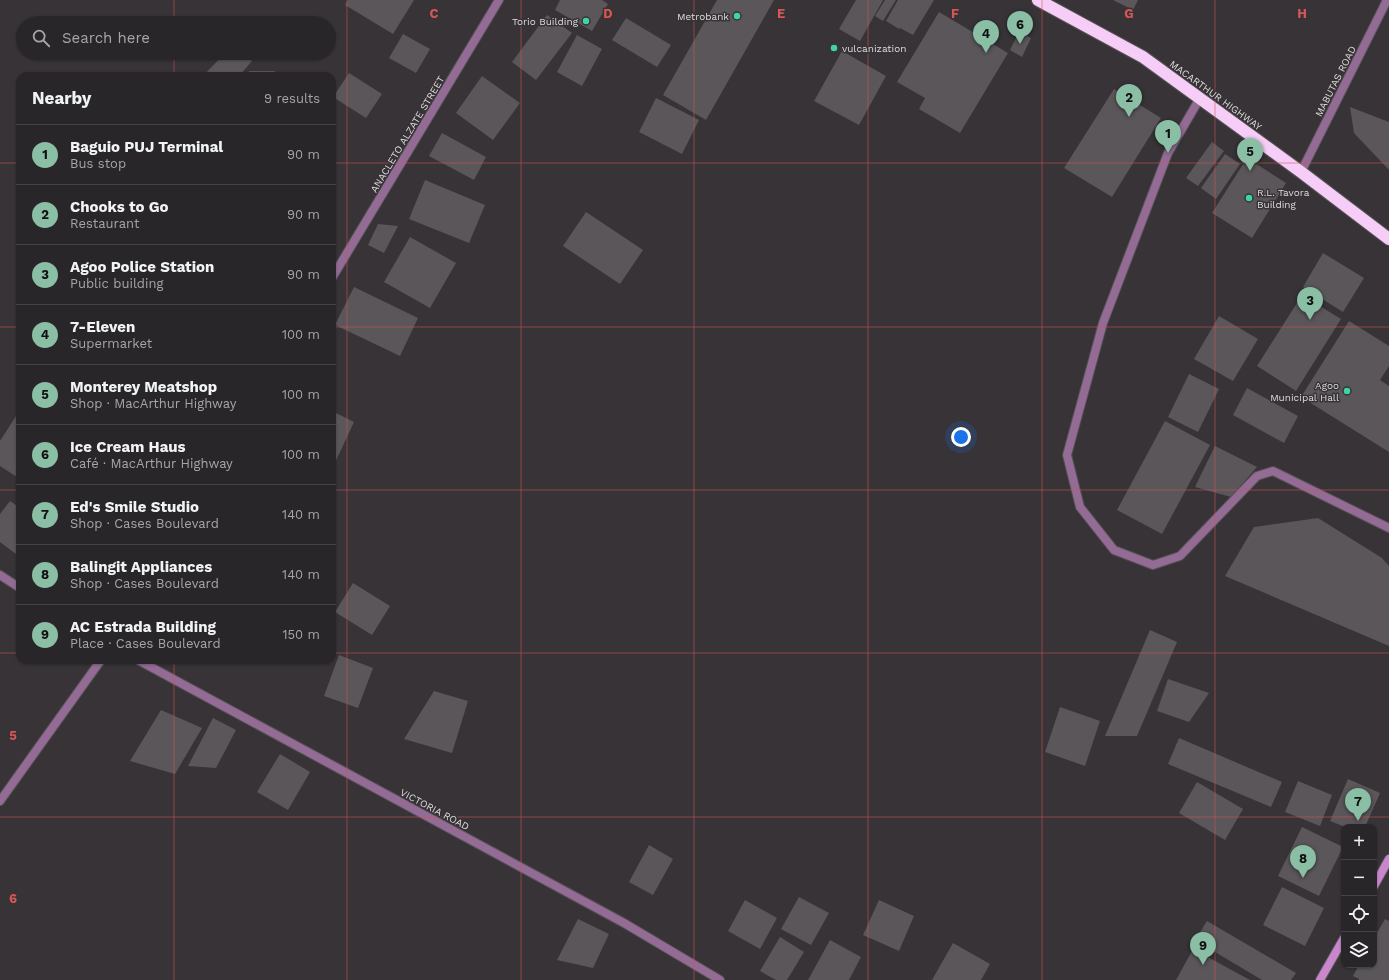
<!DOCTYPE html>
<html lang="en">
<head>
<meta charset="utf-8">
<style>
  body { margin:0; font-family:"Work Sans",sans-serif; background:#353235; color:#f1f3f6 }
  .controls { position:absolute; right:12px; bottom:12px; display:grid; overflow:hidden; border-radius:8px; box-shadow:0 1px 3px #0004 }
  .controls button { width:36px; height:36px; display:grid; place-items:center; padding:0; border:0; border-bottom:1px solid #454346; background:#292629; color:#f1f3f6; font:20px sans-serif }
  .you { position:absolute; left:961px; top:437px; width:14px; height:14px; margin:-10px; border:3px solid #fff; border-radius:50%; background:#1a73e8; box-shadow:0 0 0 6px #1a73e833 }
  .badge { display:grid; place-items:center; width:26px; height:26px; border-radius:50%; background:#8abfa5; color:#111; font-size:13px; font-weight:700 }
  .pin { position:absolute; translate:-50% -33px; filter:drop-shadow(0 1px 2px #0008) }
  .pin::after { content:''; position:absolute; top:21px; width:14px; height:12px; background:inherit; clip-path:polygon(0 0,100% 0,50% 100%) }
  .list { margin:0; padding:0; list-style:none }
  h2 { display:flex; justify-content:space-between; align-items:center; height:52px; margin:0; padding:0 16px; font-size:17px }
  h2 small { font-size:13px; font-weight:400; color:#a5a5a8 }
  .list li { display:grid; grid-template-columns:26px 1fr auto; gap:12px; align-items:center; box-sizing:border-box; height:60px; padding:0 16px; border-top:1px solid #454346 }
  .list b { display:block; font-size:15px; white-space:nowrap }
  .list p { margin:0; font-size:13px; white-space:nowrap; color:#a5a5a8 }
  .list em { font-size:13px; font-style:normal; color:#a5a5a8 }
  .icon { flex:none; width:22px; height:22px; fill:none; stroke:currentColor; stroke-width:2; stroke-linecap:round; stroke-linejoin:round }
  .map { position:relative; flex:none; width:1389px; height:980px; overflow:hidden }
  .search { position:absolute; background:#292629; box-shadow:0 1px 3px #0004; left:16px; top:16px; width:320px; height:44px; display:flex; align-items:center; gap:10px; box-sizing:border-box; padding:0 14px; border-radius:22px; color:#a5a5a8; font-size:15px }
  .panel { position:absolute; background:#292629; box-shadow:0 1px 3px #0004; left:16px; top:72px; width:320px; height:592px; border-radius:12px }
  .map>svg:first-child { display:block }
  .building { fill:#5a565a }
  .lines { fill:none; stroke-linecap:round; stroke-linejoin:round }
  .lane-casing { stroke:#555155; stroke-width:10 }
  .street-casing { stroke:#555155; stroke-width:10 }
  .secondary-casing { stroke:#555155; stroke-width:10 }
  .highway-casing { stroke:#555155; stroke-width:14 }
  .lane { stroke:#936b95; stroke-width:8 }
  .street { stroke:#936b95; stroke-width:8 }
  .secondary { stroke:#c887cb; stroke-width:8 }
  .highway { stroke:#f5cdf6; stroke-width:12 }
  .grid { fill:none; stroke:#d85556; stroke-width:1; stroke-opacity:0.55 }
  .poi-dot { fill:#3ed4a3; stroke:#373337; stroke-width:1.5 }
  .labels { text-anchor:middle; stroke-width:3; stroke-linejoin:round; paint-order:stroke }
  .poi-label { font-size:10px; fill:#dedcde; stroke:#373337; text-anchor:end }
  .street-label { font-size:10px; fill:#dedcde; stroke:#373337 }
  .grid-label { font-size:13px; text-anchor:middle; font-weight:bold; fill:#d85556; stroke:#373337; stroke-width:3; stroke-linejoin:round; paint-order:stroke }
</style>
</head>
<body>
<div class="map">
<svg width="1389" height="980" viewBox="0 0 1389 980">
  <rect width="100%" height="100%" fill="#373337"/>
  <g class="building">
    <polygon points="348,0 414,0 393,34 345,5"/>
    <polygon points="560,0 602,0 608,4 592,31 555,10"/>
    <polygon points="717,0 774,0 706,120 663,95"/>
    <polygon points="856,0 883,0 860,41 839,29"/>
    <polygon points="885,0 896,0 883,21 875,16"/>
    <polygon points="898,0 934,0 913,35 900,28 899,29 886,21"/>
    <polygon points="1113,0 1138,0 1133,10"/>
    <polygon points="939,12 1008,53 960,133 919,109 925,98 897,82"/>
    <polygon points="547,15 572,33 536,80 512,62"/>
    <polygon points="626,18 671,45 657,67 612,40"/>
    <polygon points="1019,32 1031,38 1022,57 1010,50"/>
    <polygon points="403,34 430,49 416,73 389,58"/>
    <polygon points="577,35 602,49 582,86 557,72"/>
    <polygon points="842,51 886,76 859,125 814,101"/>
    <polygon points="225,53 237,53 252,61 239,76 203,76"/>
    <polygon points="249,71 275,71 273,76 247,76"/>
    <polygon points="349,73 382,94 366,118 333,97"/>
    <polygon points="482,76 520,103 493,140 456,113"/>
    <polygon points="1114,89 1161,118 1112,197 1064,168"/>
    <polygon points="656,98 699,120 682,154 639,132"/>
    <polygon points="1350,107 1389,122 1389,170 1354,133"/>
    <polygon points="442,133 486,157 474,180 429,156"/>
    <polygon points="1212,142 1224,151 1198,186 1186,178"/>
    <polygon points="1225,154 1240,164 1216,199 1201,188"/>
    <polygon points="1247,158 1286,183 1252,238 1212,213"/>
    <polygon points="425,180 485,205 469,243 409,219"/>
    <polygon points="586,212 643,250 620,284 563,246"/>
    <polygon points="378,224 398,226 384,253 368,245"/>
    <polygon points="410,237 456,263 430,308 384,282"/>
    <polygon points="1323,253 1364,278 1343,312 1303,287"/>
    <polygon points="354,287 418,318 400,356 335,325"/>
    <polygon points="1302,295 1341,319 1296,391 1257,366"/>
    <polygon points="1219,316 1258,339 1233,381 1194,359"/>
    <polygon points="1349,321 1389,346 1389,366 1380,380 1389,386 1389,452 1301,397"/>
    <polygon points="1189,374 1219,389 1198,432 1168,417"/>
    <polygon points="1247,388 1298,416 1284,443 1233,415"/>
    <polygon points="332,411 354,422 332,469"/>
    <polygon points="16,416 20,418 20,479 0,466 0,441"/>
    <polygon points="1165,421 1210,445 1162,534 1117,510"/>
    <polygon points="1215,446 1257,467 1231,497 1195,487"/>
    <polygon points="10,501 20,508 20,557 0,542 0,514"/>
    <polygon points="1318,518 1382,558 1389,566 1389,646 1225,576 1254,527"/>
    <polygon points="353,583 390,606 372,635 335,612"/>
    <polygon points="1150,630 1177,642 1137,736 1105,736"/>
    <polygon points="339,655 373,668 358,708 324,696"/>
    <polygon points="1168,679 1209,693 1189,722 1157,711"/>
    <polygon points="434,691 468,701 452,753 404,739"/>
    <polygon points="1060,707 1100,721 1085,766 1045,752"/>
    <polygon points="161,710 202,728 175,774 130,761"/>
    <polygon points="213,718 236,730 216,768 188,766"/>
    <polygon points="1179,738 1282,782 1271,807 1168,764"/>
    <polygon points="280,754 310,772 288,810 257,792"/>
    <polygon points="1348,779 1380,793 1365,827 1345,827 1330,821"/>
    <polygon points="1298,781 1332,795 1320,826 1285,812"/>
    <polygon points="1197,782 1243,809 1225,840 1179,813"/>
    <polygon points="1302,827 1343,847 1319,896 1278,876"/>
    <polygon points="649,845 673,859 653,895 629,882"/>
    <polygon points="1282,887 1324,908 1305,946 1263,925"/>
    <polygon points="799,897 829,913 811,945 781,929"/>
    <polygon points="745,900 777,918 760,949 728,931"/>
    <polygon points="879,900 914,916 899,951 863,935"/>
    <polygon points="578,919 609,934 593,968 557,960"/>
    <polygon points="1385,919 1389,921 1389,980 1359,980 1359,979 1353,976 1359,965 1374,965 1374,938"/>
    <polygon points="1207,921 1296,973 1291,980 1262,980 1195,940"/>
    <polygon points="780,937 804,952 787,980 776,980 760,971"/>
    <polygon points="830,940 861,957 849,980 808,980"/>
    <polygon points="953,943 990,964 981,980 932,980"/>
    <polygon points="1193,949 1250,980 1176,980"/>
  </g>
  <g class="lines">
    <g class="lane-casing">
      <polyline id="lane" points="1200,98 1168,153 1103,323 1067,455 1080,507 1114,550 1153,565 1180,556 1257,476 1273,471 1389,528"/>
    </g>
    <g class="street-casing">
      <g id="street">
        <polyline points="1301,172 1387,0"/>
        <polyline points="332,278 499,0"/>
        <polyline points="0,575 20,588"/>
        <polyline points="138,660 624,923 720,980"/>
        <polyline points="0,801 101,660"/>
      </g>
    </g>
    <g class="secondary-casing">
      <g id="secondary">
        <polyline points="1374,886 1389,859"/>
        <polyline points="1320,980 1344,938"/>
      </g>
    </g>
    <g class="highway-casing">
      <polyline id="highway" points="1038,0 1143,57 1301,172 1389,239"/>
    </g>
    <use href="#lane" class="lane"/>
    <use href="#street" class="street"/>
    <use href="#secondary" class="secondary"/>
    <use href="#highway" class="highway"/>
  </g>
  <path class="grid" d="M174,0V23M347,0V980M521,0V980M694,0V980M868,0V980M1042,0V980M1215,0V980M174,53V76M0,163H20M332,163H1389M0,327H20M332,327H1389M0,490H20M332,490H1389M0,653H20M332,653H1389M174,660V980M0,817H1389"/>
  <g class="poi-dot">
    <circle cx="737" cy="16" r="4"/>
    <circle cx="586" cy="21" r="4"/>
    <circle cx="834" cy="48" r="4"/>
    <circle cx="1249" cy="198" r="4"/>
    <circle cx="1347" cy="391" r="4"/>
  </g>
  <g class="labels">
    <g class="poi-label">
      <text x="729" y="20">Metrobank</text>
      <text x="578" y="25">Torio Building</text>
      <text x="842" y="52" text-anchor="start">vulcanization</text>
      <text x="1257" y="196" text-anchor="start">R.L. Tavora<tspan x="1257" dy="12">Building</tspan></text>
      <text x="1339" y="389">Agoo<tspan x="1339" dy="12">Municipal Hall</tspan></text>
    </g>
    <g class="street-label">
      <text transform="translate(1335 81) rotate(-63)" y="4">MABUTAS ROAD</text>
      <text transform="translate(1216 95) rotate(36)" y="4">MACARTHUR HIGHWAY</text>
      <text transform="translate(407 134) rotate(-59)" y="4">ANACLETO ALZATE STREET</text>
      <text transform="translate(435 809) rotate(28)" y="4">VICTORIA ROAD</text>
    </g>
  </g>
  <g class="grid-label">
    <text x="434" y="18">C</text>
    <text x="608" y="18">D</text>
    <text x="781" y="18">E</text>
    <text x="955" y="18">F</text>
    <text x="1129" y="18">G</text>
    <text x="1302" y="18">H</text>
    <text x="13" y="740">5</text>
    <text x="13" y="903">6</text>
  </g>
</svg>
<div class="controls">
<button>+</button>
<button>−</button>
<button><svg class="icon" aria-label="locate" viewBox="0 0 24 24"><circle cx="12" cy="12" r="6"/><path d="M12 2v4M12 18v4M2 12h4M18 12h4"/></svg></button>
<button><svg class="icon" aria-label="layers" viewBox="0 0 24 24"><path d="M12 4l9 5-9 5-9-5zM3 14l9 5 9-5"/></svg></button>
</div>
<div class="you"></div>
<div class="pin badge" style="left:1168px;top:153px">1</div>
<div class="pin badge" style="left:1129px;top:117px">2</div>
<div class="pin badge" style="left:1310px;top:320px">3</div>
<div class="pin badge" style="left:986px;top:53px">4</div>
<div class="pin badge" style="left:1250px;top:171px">5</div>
<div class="pin badge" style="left:1020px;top:44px">6</div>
<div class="pin badge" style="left:1358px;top:821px">7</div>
<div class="pin badge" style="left:1303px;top:878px">8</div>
<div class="pin badge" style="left:1203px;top:965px">9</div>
<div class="search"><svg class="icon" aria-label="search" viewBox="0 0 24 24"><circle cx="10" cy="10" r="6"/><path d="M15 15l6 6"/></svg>Search here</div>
<section class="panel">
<h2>Nearby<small>9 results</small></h2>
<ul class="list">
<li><span class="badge">1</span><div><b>Baguio PUJ Terminal</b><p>Bus stop</p></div><em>90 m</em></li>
<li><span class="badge">2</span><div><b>Chooks to Go</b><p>Restaurant</p></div><em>90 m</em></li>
<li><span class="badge">3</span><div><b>Agoo Police Station</b><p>Public building</p></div><em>90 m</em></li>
<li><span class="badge">4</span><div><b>7-Eleven</b><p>Supermarket</p></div><em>100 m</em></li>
<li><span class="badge">5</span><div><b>Monterey Meatshop</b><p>Shop · MacArthur Highway</p></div><em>100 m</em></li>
<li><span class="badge">6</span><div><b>Ice Cream Haus</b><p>Café · MacArthur Highway</p></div><em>100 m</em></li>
<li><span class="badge">7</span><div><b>Ed's Smile Studio</b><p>Shop · Cases Boulevard</p></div><em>140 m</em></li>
<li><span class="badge">8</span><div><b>Balingit Appliances</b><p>Shop · Cases Boulevard</p></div><em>140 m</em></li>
<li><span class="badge">9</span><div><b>AC Estrada Building</b><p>Place · Cases Boulevard</p></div><em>150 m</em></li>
</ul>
</section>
</div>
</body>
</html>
